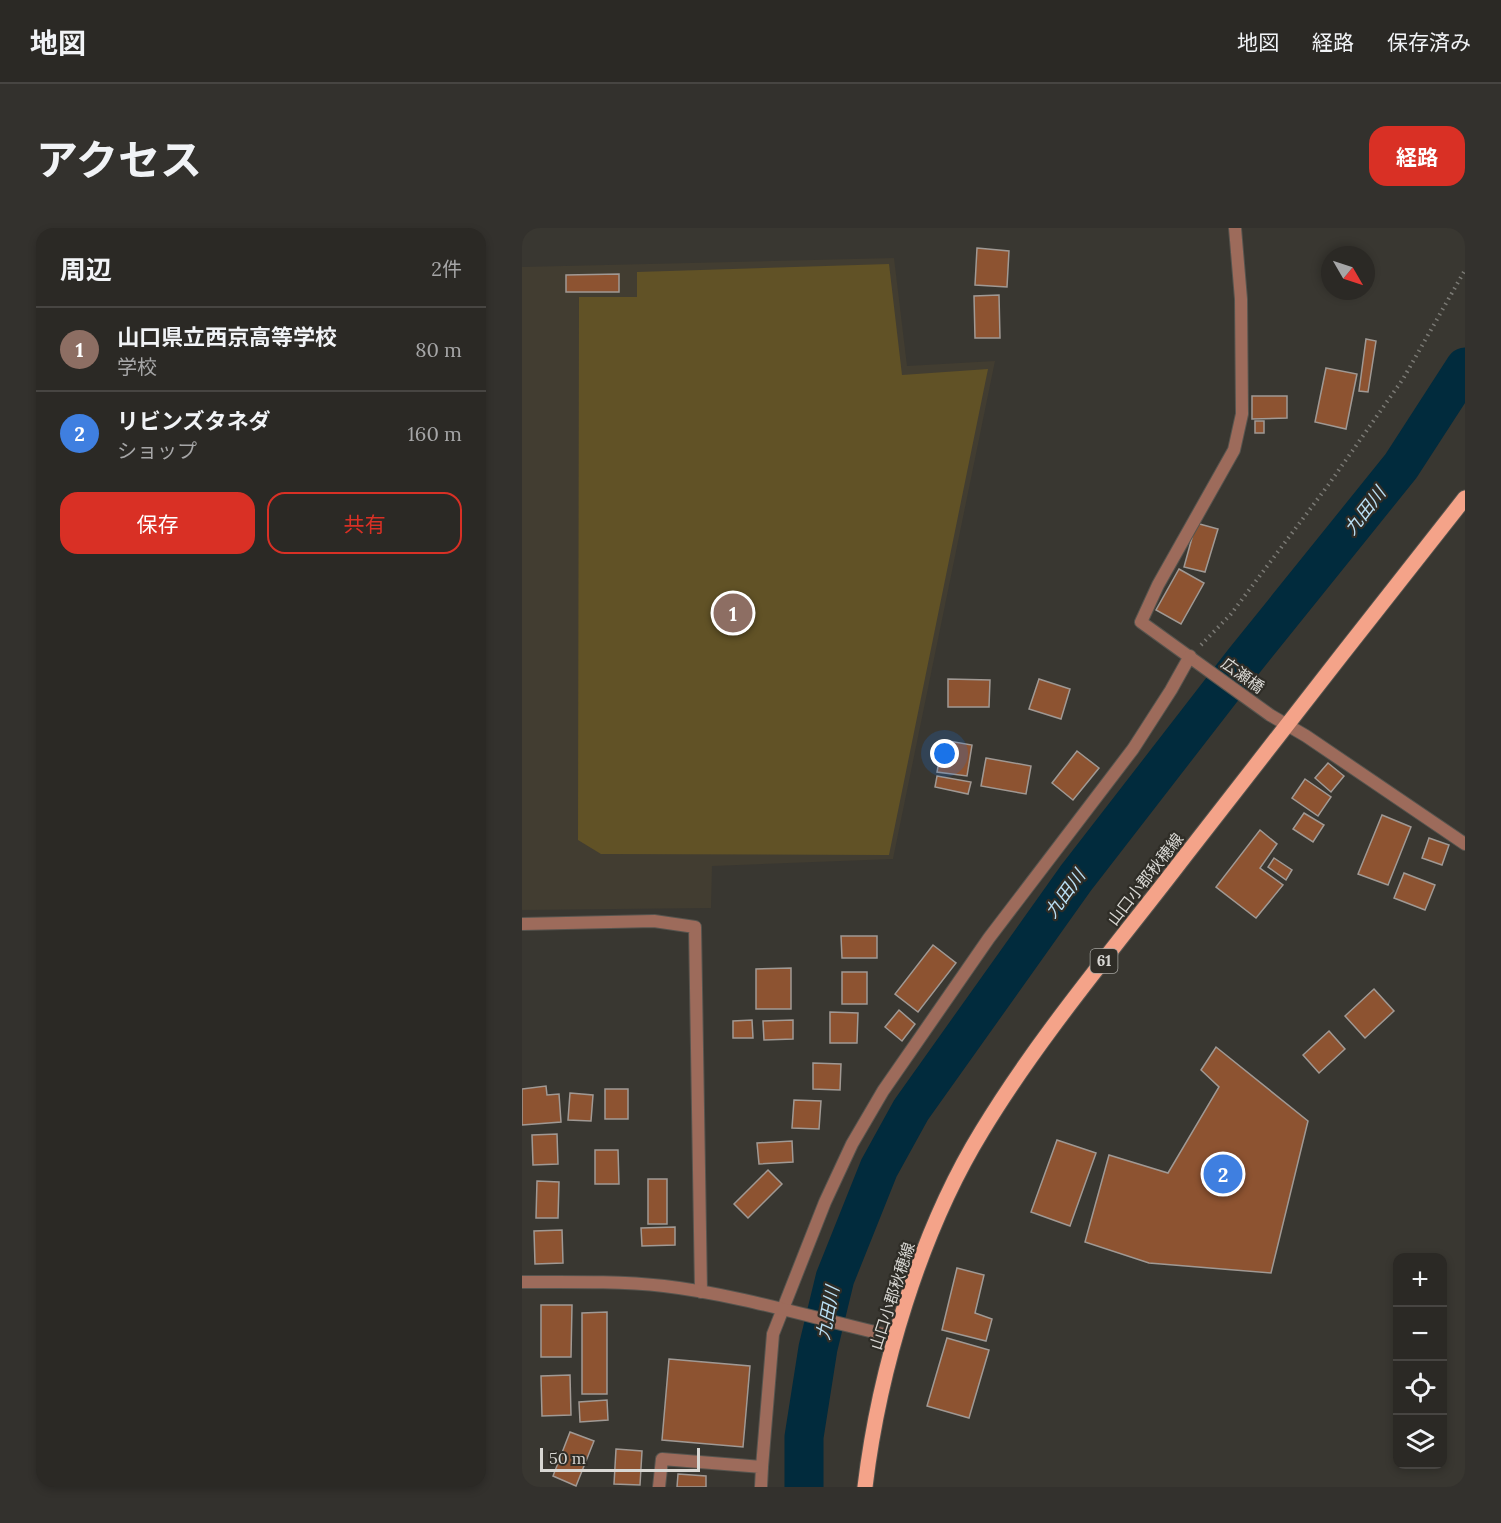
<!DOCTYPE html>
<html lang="ja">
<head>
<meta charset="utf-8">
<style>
  body { margin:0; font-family:Lora,"Noto Sans JP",serif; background:#33312d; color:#f1f3f6 }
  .controls { position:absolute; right:18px; bottom:18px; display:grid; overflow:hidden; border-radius:12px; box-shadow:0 3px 9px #0003 }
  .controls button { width:54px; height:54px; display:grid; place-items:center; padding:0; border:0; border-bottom:2px solid #474542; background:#2b2925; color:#f1f3f6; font:30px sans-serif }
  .compass { position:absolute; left:799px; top:18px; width:54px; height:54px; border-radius:50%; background:#2b2925; box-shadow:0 3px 9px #0003; rotate:129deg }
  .scale { position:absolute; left:18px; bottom:15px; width:160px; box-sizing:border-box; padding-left:6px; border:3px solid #d8d7d3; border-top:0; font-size:16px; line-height:21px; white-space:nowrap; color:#d8d7d3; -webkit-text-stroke:4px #2f2d27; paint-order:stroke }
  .you { position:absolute; left:423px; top:526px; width:21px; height:21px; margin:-15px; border:4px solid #fff; border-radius:50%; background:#1a73e8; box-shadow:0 0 0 9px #1a73e833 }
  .badge { display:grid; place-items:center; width:39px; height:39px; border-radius:50%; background:#d93025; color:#fff; font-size:20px; font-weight:700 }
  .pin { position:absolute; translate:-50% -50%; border:3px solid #fff; box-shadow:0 2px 6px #0006 }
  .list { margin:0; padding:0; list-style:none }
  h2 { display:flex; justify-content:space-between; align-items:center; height:78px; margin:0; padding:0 24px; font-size:26px }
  h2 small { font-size:20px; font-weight:400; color:#a6a6a7 }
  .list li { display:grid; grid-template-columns:39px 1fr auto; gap:18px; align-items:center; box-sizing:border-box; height:84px; padding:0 24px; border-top:2px solid #474542 }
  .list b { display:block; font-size:22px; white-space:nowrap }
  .list p { margin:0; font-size:20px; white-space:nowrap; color:#a6a6a7 }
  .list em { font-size:20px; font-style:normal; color:#a6a6a7 }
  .actions { display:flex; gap:12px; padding:18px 24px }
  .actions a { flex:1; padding:14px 0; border:2px solid #d93025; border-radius:18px; text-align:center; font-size:21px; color:#d93025 }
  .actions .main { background:#d93025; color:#fff }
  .icon { flex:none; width:33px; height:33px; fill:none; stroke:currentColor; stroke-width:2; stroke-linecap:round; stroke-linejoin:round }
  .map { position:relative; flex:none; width:943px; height:1259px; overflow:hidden; border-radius:18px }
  header { display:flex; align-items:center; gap:36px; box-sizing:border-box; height:84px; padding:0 30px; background:#2b2925; border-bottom:2px solid #474542 }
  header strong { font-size:28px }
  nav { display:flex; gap:33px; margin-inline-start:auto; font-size:21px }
  .intro { display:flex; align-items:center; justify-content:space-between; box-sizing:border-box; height:144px; padding:0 36px }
  h1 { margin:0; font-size:42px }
  .button { padding:15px 27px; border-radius:18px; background:#d93025; color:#fff; font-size:21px; font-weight:700 }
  main { display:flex; gap:36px; padding:0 36px }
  aside { flex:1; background:#2b2925; border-radius:18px; box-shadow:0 3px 9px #0003 }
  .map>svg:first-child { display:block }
  .built { fill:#423d31 }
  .green { fill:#615226 }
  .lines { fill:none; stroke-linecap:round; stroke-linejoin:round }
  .river { stroke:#012b3d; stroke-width:39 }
  .building { fill:#8d5331; stroke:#a09994; stroke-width:1.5 }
  .minor-casing { stroke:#56544e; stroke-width:14 }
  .tertiary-casing { stroke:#56544e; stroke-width:14 }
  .primary-casing { stroke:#56544e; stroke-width:17 }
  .path { stroke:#7b7a75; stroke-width:4; stroke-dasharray:1.5 4.5; stroke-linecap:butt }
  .minor { stroke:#9d6b5b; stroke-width:12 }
  .tertiary { stroke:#9d6b5b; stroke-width:12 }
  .primary { stroke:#f4a389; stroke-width:15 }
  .labels { text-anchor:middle; stroke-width:4.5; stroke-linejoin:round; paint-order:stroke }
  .shield { fill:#2f2d27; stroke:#a5a49f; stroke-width:1.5 }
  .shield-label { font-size:15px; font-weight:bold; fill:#d8d7d3 }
  .street-label { font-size:16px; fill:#d8d7d3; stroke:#2f2d27 }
  .water-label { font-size:18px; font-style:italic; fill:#b9def3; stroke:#2f2d27 }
</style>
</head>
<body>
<header>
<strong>地図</strong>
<nav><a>地図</a><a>経路</a><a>保存済み</a></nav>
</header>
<div class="intro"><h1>アクセス</h1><a class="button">経路</a></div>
<main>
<aside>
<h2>周辺<small>2件</small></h2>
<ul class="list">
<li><span class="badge" style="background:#8d6e63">1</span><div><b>山口県立西京高等学校</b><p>学校</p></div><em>80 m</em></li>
<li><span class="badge" style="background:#3f7fe0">2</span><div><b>リビンズタネダ</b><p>ショップ</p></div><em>160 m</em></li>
</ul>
<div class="actions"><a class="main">保存</a><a>共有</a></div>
</aside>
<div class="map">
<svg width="943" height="1259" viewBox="0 0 943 1259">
  <rect width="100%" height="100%" fill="#393731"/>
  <polygon class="built" points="372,30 385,138 473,133 371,631 190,638 189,680 0,682 0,39"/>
  <polygon class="green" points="367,36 380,147 466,141 367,627 79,626 56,612 57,69 115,69 115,44"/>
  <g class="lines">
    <polyline class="river" points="282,1259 282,1209 296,1120 313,1050 357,940 389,882 554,650 722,433 879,238 943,139"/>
  </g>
  <g class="building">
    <polygon points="455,20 487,23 485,59 453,57"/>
    <polygon points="97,46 97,64 44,64 44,47"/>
    <polygon points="477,67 478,110 453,110 452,68"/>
    <polygon points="844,111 854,113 846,164 837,163"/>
    <polygon points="804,140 835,146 824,201 793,194"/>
    <polygon points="730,168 765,168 765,190 730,191"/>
    <rect x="733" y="193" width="9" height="12"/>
    <polygon points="674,295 696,301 683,344 662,339"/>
    <polygon points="657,341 682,355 659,396 634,382"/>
    <polygon points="426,451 468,452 467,479 426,479"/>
    <polygon points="517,451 548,461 539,491 507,481"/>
    <polygon points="421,512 450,517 445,548 415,544"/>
    <polygon points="555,523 577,540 551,572 530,555"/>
    <polygon points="464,530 509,538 504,566 459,558"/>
    <polygon points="806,535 822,548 809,564 793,550"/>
    <polygon points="415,548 449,554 446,566 413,559"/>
    <polygon points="783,551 809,569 796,588 770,570"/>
    <polygon points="782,585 802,597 791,614 771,601"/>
    <polygon points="860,587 889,599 866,657 836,646"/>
    <polygon points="738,602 755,616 738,640 761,657 734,690 694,659"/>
    <polygon points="907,610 927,617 920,637 900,630"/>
    <polygon points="752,630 770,642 764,652 746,639"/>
    <polygon points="882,645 913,657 903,682 872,670"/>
    <polygon points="319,708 355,708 355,730 320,730"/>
    <polygon points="411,717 434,735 396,784 373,766"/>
    <polygon points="269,740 269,781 234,781 234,741"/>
    <rect x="320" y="744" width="25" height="32"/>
    <polygon points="852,761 872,783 843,810 823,788"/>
    <polygon points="377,782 393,796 380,813 363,799"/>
    <polygon points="308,784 336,785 335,815 308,815"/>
    <polygon points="230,792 231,810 211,810 211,793"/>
    <polygon points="271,792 271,811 242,812 241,793"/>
    <polygon points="807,803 823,821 797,845 781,827"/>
    <polygon points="694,819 786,893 749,1045 627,1035 563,1014 587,927 646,945 697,859 679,842"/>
    <polygon points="291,835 319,836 318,862 291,861"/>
    <polygon points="24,858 25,867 37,866 39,894 0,897 0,861"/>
    <rect x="83" y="861" width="23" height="30"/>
    <polygon points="48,865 71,867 69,893 46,892"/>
    <polygon points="272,872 299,873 297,901 270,900"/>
    <polygon points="35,906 36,936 11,937 10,907"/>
    <polygon points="535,912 574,925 548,998 509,984"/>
    <polygon points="270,913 271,934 237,936 235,915"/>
    <polygon points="73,922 96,922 97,956 73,956"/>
    <polygon points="246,942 260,956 226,990 212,976"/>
    <rect x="126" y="951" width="19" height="45"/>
    <polygon points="15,953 37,954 36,990 14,990"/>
    <polygon points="153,999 153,1017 120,1018 119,1000"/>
    <polygon points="40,1002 41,1035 13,1036 12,1003"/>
    <polygon points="435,1040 462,1047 453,1085 470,1091 464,1113 420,1102"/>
    <polygon points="19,1077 50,1077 49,1129 19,1129"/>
    <polygon points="85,1084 85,1166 60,1166 60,1085"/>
    <polygon points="425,1110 467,1122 447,1190 405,1178"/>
    <polygon points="147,1131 228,1138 221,1219 140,1212"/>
    <polygon points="48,1147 49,1187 20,1188 19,1148"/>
    <polygon points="85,1172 86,1192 58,1194 57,1174"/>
    <polygon points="48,1204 72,1213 54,1258 31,1248"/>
    <polygon points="94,1221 120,1223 118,1257 92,1256"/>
    <polygon points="156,1246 184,1248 184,1259 155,1259"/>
  </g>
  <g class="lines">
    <g class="minor-casing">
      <g id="minor">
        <polyline points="713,0 719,71 720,186 712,222 636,357 619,394 748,487 784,508 943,616"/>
        <polyline points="0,696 132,693 173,699 179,1064"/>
        <polyline points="240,1239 251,1106 303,974 330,916 361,863 467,710 611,521 649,462 668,428"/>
        <polyline points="137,1259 140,1231 240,1239 239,1259"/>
      </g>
    </g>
    <g class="tertiary-casing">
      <path id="tertiary" d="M0,1054C47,1054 95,1053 142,1058C219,1067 298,1092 374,1109"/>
    </g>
    <g class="primary-casing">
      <path id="primary" d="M343,1259C357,1142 398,1004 460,903C518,807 595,717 663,628C756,508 849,389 943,270"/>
    </g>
    <polyline class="path" points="679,417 709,386 807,256 881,151 943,42"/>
    <use href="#minor" class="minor"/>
    <use href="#tertiary" class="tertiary"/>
    <use href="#primary" class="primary"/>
  </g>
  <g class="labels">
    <rect class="shield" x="568.5" y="721" width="27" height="24" rx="4.5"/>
    <g class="shield-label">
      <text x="582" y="738">61</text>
    </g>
    <g class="street-label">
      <text transform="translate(721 447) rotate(36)" y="6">広瀬橋</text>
      <text transform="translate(623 651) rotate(-52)" y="6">山口小郡秋穂線</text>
      <text transform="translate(370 1068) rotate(-72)" y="6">山口小郡秋穂線</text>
    </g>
    <g class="water-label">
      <text transform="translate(843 283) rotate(-52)" y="6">九田川</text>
      <text transform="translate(543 666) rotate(-54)" y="6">九田川</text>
      <text transform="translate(306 1085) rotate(-79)" y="6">九田川</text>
    </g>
  </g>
</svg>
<div class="controls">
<button>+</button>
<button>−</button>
<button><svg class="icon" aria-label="locate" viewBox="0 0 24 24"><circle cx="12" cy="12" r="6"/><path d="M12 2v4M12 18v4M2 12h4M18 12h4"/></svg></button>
<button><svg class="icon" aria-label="layers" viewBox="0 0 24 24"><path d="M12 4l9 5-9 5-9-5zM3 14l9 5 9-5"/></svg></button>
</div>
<svg class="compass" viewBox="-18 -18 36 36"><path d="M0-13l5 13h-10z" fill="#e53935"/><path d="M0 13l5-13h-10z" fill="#a6a6a7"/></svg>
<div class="scale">50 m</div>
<div class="you"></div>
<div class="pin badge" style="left:211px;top:385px;background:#8d6e63">1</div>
<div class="pin badge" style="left:701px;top:946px;background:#3f7fe0">2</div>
</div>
</main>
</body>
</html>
